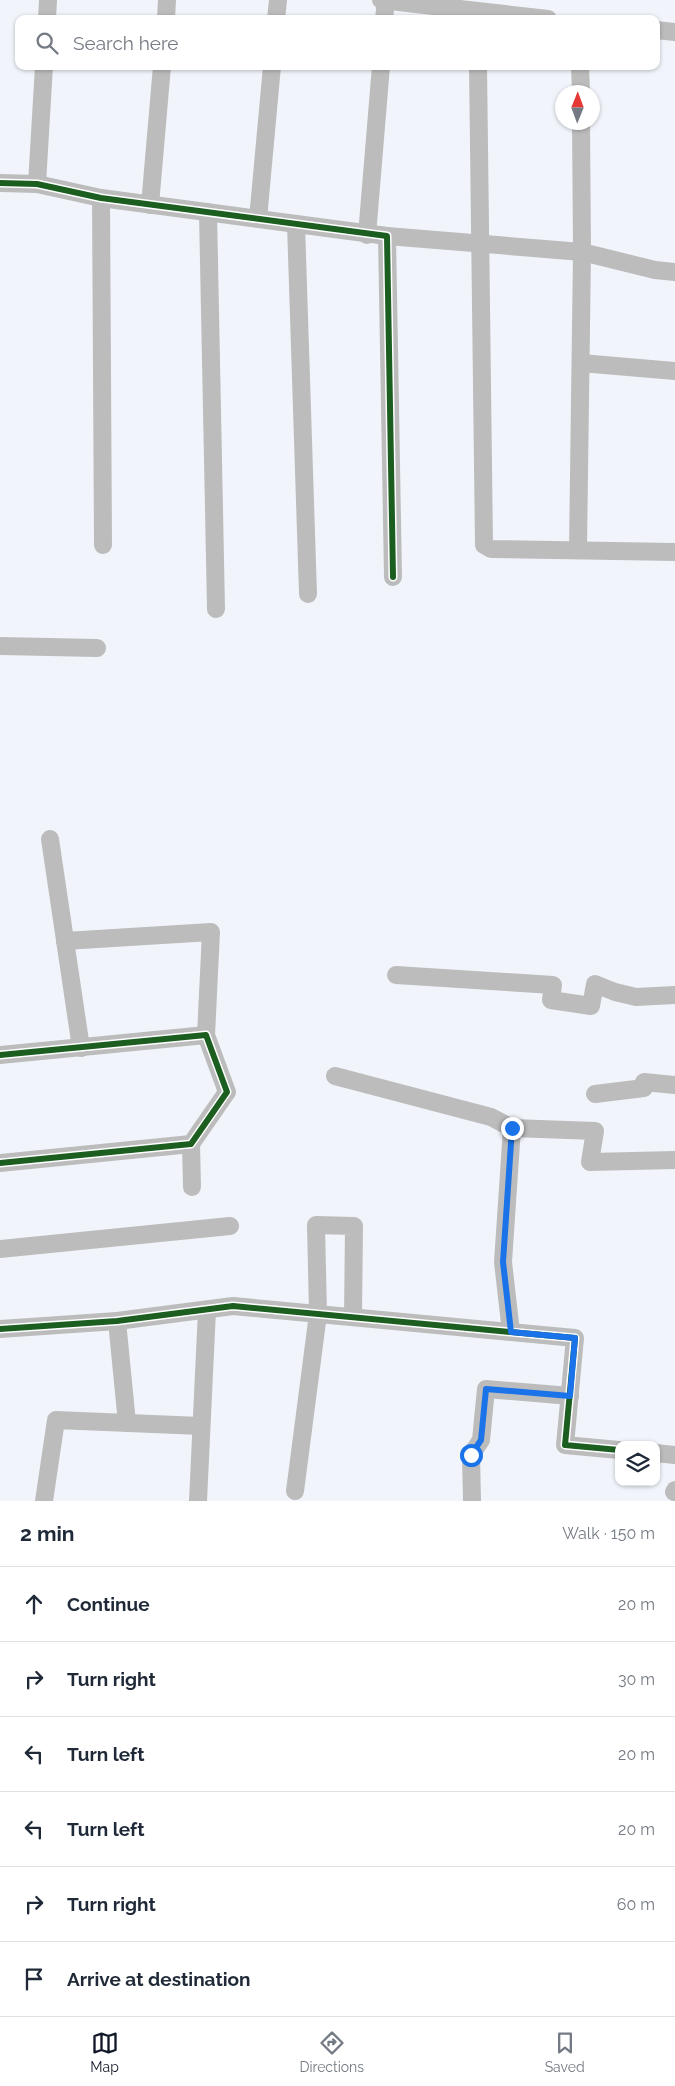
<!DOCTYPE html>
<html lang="en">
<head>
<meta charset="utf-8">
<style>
  body { margin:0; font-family:Raleway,sans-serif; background:#f6f6f7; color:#1f2937 }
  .controls { position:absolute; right:15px; bottom:15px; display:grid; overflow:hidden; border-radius:10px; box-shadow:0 1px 4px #0004 }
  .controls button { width:45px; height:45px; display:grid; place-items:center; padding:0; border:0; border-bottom:1px solid #e0e1e3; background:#fff; color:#1f2937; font:25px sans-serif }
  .compass { position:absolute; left:555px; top:85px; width:45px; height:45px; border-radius:50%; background:#fff; box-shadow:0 1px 4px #0004; rotate:1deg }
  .stop { position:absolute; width:15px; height:15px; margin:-11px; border:4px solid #1a73e8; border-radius:50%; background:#fff }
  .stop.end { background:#1a73e8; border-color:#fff; box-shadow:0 1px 5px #0008 }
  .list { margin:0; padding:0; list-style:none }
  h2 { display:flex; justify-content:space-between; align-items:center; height:65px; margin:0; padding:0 20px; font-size:21px }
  h2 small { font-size:16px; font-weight:400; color:#747a83 }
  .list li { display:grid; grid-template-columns:32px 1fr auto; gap:15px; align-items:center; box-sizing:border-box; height:75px; padding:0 20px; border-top:1px solid #e0e1e3 }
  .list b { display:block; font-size:19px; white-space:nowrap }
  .list em { font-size:16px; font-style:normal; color:#747a83 }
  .icon { flex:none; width:28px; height:28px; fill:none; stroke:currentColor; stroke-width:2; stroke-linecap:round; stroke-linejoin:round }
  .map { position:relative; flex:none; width:675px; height:1501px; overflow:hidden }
  .search { position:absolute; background:#fff; box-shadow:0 1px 4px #0004; left:15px; right:15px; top:15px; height:55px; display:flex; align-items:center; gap:12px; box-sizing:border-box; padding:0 18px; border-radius:10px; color:#747a83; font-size:19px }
  .sheet { height:515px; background:#fff }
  nav { display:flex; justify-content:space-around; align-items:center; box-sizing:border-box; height:70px; border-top:1px solid #e0e1e3; background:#fff; font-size:14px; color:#747a83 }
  nav a { display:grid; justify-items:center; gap:2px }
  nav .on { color:#111827 }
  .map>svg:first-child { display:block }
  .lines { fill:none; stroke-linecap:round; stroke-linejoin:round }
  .street { stroke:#bcbcbc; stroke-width:18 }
  .cycleway-casing { stroke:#fff; stroke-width:9 }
  .cycleway { stroke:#1b5e20; stroke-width:6 }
  .route { stroke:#1a73e8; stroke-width:6 }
</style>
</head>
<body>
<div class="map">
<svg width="675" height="1501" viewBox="0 0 675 1501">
  <rect width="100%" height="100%" fill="#f1f5fb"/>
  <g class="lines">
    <g class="street">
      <polyline points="381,0 548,19"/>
      <polyline points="47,19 48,0"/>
      <polyline points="166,19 167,0"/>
      <polyline points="276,19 278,0"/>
      <polyline points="384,19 386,1"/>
      <polyline points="656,30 675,32"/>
      <polyline points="478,66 484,545 491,549 675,552"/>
      <polyline points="580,66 581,92"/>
      <polyline points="0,183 37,184 101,198 387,236 393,577"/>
      <polyline points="37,184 44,66"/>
      <polyline points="101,198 103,545"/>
      <polyline points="150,205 162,66"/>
      <polyline points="208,212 216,609"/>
      <polyline points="258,219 272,66"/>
      <polyline points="296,224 308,594"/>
      <polyline points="367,235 381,66"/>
      <polyline points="387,236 582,252 655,270 675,272"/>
      <polyline points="581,363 675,371"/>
      <polyline points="578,550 582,252 581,122"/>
      <polyline points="0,646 97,648"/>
      <polyline points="50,839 81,1048"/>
      <polyline points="65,941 211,932 206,1035"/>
      <polyline points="396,975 553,985 551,1000 591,1006 595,984 615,992 636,997 675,995"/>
      <polyline points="0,1055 206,1035 227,1092 191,1144 0,1163"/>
      <polyline points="335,1076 491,1117 512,1128 595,1131 590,1162 675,1160"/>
      <polyline points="595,1094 644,1088 644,1082 675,1085"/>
      <polyline points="191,1144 192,1187"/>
      <polyline points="0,1249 230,1226"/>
      <polyline points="117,1321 127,1423"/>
      <polyline points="0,1329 117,1321 233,1306 575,1338 565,1445 619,1450"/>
      <polyline points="511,1332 503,1262 512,1128"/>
      <polyline points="656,1453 675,1455"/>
      <polyline points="295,1491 318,1314 316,1225 354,1226 353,1317"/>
      <polyline points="674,1492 675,1490"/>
      <polyline points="44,1501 56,1420 201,1426"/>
      <polyline points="198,1501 207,1310"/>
      <polyline points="472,1501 471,1455 481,1440 486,1389 570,1396"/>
    </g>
    <g class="cycleway-casing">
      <g id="cycleway">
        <polyline points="0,183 37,184 101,198 387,236 393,577"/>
        <polyline points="0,1055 206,1035 227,1092 191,1144 0,1163"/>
        <polyline points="0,1329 117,1321 233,1306 575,1338 565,1445 619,1450"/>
      </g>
    </g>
    <use href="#cycleway" class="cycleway"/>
  </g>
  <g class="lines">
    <polyline class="route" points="471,1455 481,1440 486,1389 570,1396 575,1338 511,1332 503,1262 512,1128"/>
  </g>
</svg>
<div class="controls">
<button><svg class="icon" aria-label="layers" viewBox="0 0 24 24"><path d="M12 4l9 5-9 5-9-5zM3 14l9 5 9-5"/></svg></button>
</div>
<svg class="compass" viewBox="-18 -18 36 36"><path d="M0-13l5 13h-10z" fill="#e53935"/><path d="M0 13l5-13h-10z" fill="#747a83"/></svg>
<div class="stop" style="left:471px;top:1455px"></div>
<div class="stop end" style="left:512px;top:1128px"></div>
<div class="search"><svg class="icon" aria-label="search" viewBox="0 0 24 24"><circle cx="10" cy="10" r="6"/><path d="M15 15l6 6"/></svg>Search here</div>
</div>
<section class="sheet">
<h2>2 min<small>Walk · 150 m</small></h2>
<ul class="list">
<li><svg class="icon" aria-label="ahead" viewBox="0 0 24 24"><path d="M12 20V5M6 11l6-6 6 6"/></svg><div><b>Continue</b></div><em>20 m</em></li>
<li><svg class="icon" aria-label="right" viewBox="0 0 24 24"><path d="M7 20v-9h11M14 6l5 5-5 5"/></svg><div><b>Turn right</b></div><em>30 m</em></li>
<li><svg class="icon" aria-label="left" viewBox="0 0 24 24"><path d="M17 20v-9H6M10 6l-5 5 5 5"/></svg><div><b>Turn left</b></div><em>20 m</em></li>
<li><svg class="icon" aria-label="left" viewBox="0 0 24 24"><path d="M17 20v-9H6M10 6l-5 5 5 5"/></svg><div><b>Turn left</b></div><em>20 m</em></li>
<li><svg class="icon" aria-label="right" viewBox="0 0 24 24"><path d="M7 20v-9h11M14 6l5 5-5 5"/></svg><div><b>Turn right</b></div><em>60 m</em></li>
<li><svg class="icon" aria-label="arrive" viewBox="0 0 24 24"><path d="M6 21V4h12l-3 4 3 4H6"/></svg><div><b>Arrive at destination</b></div></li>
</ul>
</section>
<nav>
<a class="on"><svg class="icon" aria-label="map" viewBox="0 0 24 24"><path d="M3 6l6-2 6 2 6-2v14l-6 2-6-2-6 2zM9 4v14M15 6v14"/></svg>Map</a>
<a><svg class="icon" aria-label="directions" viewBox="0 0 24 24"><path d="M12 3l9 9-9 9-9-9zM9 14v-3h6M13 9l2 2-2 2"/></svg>Directions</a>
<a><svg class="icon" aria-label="saved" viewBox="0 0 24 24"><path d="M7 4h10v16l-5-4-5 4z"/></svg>Saved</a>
</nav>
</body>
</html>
